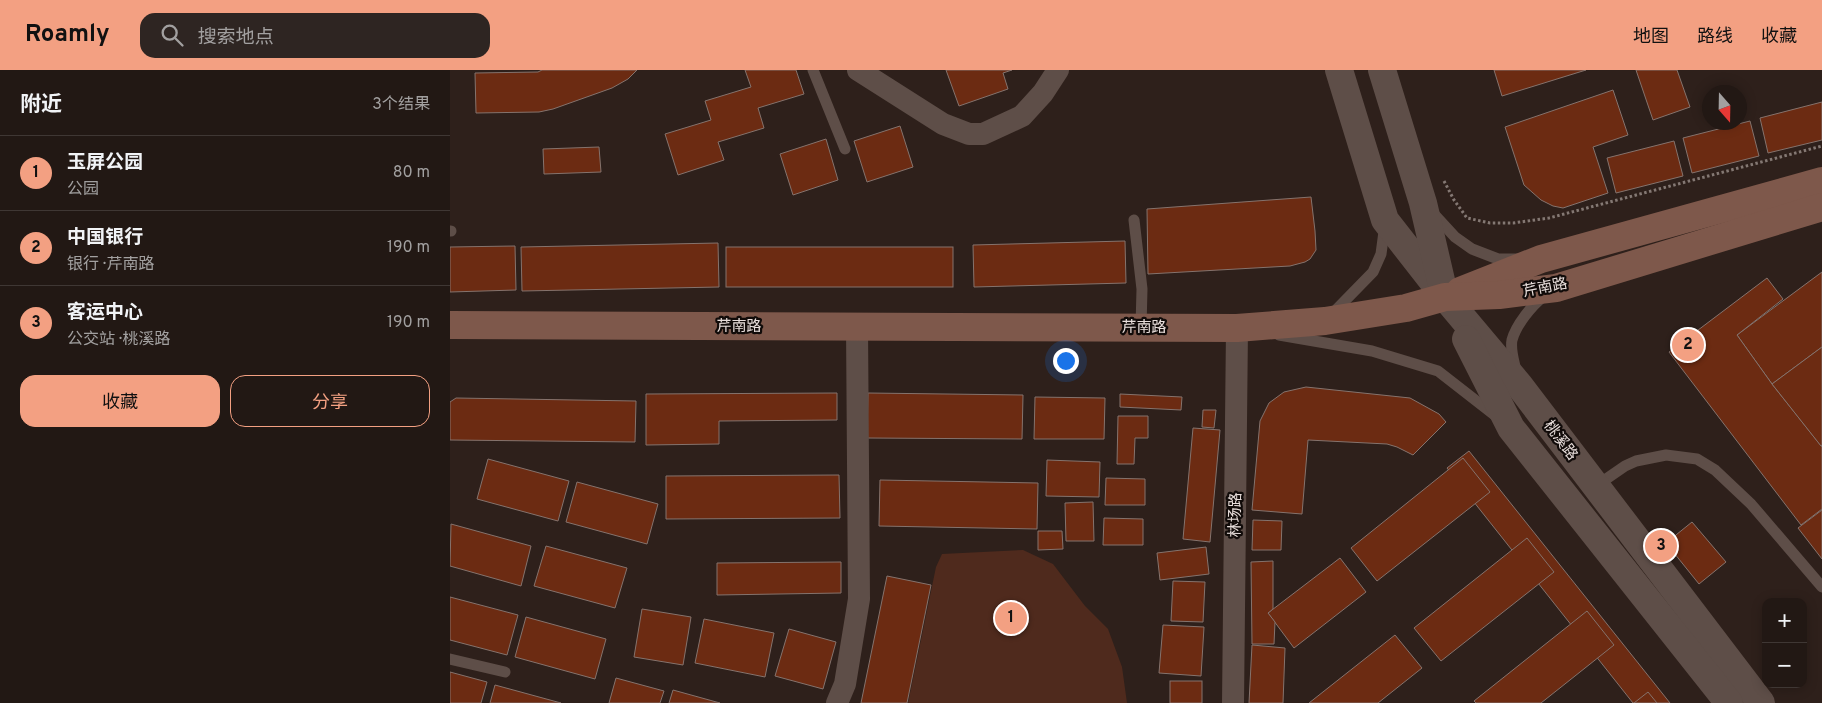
<!DOCTYPE html>
<html lang="zh">
<head>
<meta charset="utf-8">
<style>
  body { margin:0; font-family:Overpass,"Noto Sans SC",sans-serif; background:#2e2522; color:#f1f3f6 }
  .controls { position:absolute; right:15px; bottom:15px; display:grid; overflow:hidden; border-radius:10px; box-shadow:0 2px 12px #0003 }
  .controls button { width:45px; height:45px; display:grid; place-items:center; padding:0; border:0; border-bottom:1px solid #3f3734; background:#221814; color:#f1f3f6; font:25px sans-serif }
  .compass { position:absolute; left:1252px; top:15px; width:45px; height:45px; border-radius:50%; background:#221814; box-shadow:0 2px 12px #0003; rotate:160deg }
  .you { position:absolute; left:615px; top:290px; width:18px; height:18px; margin:-12px; border:4px solid #fff; border-radius:50%; background:#1a73e8; box-shadow:0 0 0 8px #1a73e833 }
  .badge { display:grid; place-items:center; width:32px; height:32px; border-radius:50%; background:#f3a082; color:#111; font-size:16px; font-weight:700 }
  .pin { position:absolute; translate:-50% -50%; border:2px solid #fff; box-shadow:0 1px 5px #0006 }
  .list { margin:0; padding:0; list-style:none }
  h2 { display:flex; justify-content:space-between; align-items:center; height:65px; margin:0; padding:0 20px; font-size:21px }
  h2 small { font-size:16px; font-weight:400; color:#a2a0a0 }
  .list li { display:grid; grid-template-columns:32px 1fr auto; gap:15px; align-items:center; box-sizing:border-box; height:75px; padding:0 20px; border-top:1px solid #3f3734 }
  .list b { display:block; font-size:19px; white-space:nowrap }
  .list p { margin:0; font-size:16px; white-space:nowrap; color:#a2a0a0 }
  .list em { font-size:16px; font-style:normal; color:#a2a0a0 }
  .actions { display:flex; gap:10px; padding:15px 20px }
  .actions a { flex:1; padding:11px 0; border:1px solid #f3a082; border-radius:15px; text-align:center; font-size:18px; color:#f3a082 }
  .actions .main { background:#f3a082; color:#111 }
  .icon { flex:none; width:28px; height:28px; fill:none; stroke:currentColor; stroke-width:2; stroke-linecap:round; stroke-linejoin:round }
  .map { position:relative; flex:none; width:1372px; height:633px; overflow:hidden }
  header { display:flex; align-items:center; gap:30px; box-sizing:border-box; height:70px; padding:0 25px; background:#f3a082; color:#111 }
  header strong { font-size:24px }
  nav { display:flex; gap:28px; margin-inline-start:auto; font-size:18px }
  .search { width:350px; height:45px; background:#2e2522; display:flex; align-items:center; gap:12px; box-sizing:border-box; padding:0 18px; border-radius:15px; color:#a2a0a0; font-size:19px }
  main { display:flex }
  aside { flex:1; background:#221814 }
  .map>svg:first-child { display:block }
  .green { fill:#4f2a1d }
  .building { fill:#6c2b12; stroke:#85736d }
  .lines { fill:none; stroke-linecap:round; stroke-linejoin:round }
  .path { stroke:#847873; stroke-width:3; stroke-dasharray:2.5 2.5; stroke-linecap:butt }
  .service { stroke:#5e4e48; stroke-width:11 }
  .minor { stroke:#5e4e48; stroke-width:22 }
  .tertiary { stroke:#5e4e48; stroke-width:28 }
  .secondary { stroke:#7e584b; stroke-width:28 }
  .labels { text-anchor:middle; stroke-width:4.5; stroke-linejoin:round; paint-order:stroke }
  .street-label { font-size:15px; fill:#e8dedb; stroke:#110b09 }
</style>
</head>
<body>
<header>
<strong>Roamly</strong>
<div class="search"><svg class="icon" aria-label="search" viewBox="0 0 24 24"><circle cx="10" cy="10" r="6"/><path d="M15 15l6 6"/></svg>搜索地点</div>
<nav><a>地图</a><a>路线</a><a>收藏</a></nav>
</header>
<main>
<aside>
<h2>附近<small>3个结果</small></h2>
<ul class="list">
<li><span class="badge">1</span><div><b>玉屏公园</b><p>公园</p></div><em>80 m</em></li>
<li><span class="badge">2</span><div><b>中国银行</b><p>银行 · 芹南路</p></div><em>190 m</em></li>
<li><span class="badge">3</span><div><b>客运中心</b><p>公交站 · 桃溪路</p></div><em>190 m</em></li>
</ul>
<div class="actions"><a class="main">收藏</a><a>分享</a></div>
</aside>
<div class="map">
<svg width="1372" height="633" viewBox="0 0 1372 633">
  <rect width="100%" height="100%" fill="#2e201b"/>
  <polygon class="green" points="573,480 603,494 635,536 658,559 672,597 677,633 458,633 486,497 492,484"/>
  <g class="building">
    <polygon points="92,0 187,0 178,9 162,18 103,39 89,42 26,43 25,3 88,2"/>
    <polygon points="295,0 346,0 354,24 308,38 314,58 268,72 274,90 228,105 215,64 261,50 255,31 301,17"/>
    <polygon points="496,0 562,0 553,3 558,19 509,36"/>
    <polygon points="1044,0 1136,0 1052,26"/>
    <polygon points="1186,0 1227,0 1240,37 1203,50"/>
    <polygon points="1163,20 1178,65 1143,77 1158,123 1113,138 1103,136 1091,130 1074,115 1055,57"/>
    <polygon points="1372,32 1372,70 1318,83 1310,48"/>
    <polygon points="1300,51 1309,86 1242,103 1233,68"/>
    <polygon points="450,56 463,97 417,112 404,71"/>
    <polygon points="376,69 388,110 343,125 330,84"/>
    <polygon points="1224,71 1233,106 1166,123 1157,88"/>
    <polygon points="149,77 151,102 94,104 93,79"/>
    <polygon points="861,127 865,161 866,180 860,189 855,192 840,196 698,204 697,139"/>
    <polygon points="675,171 676,213 524,217 523,175"/>
    <polygon points="268,173 269,217 72,221 71,177"/>
    <polygon points="65,176 66,220 0,222 0,177"/>
    <rect x="276" y="177" width="227" height="40"/>
    <polygon points="1372,202 1372,277 1322,314 1287,265"/>
    <polygon points="1317,208 1333,229 1287,265 1322,314 1372,377 1372,439 1351,455 1219,282"/>
    <polygon points="1372,277 1372,375 1371,376 1322,314"/>
    <polygon points="856,317 960,328 989,344 996,352 963,385 947,377 937,374 858,370 852,444 802,440 810,351 819,333 834,322"/>
    <polygon points="387,323 387,350 269,351 269,374 196,375 196,324"/>
    <polygon points="418,323 573,325 572,369 417,368"/>
    <polygon points="670,324 732,327 731,340 670,337"/>
    <polygon points="585,327 655,328 654,369 584,369"/>
    <polygon points="6,328 186,331 185,372 0,370 0,332"/>
    <polygon points="753,340 766,340 764,358 752,357"/>
    <polygon points="668,346 698,346 698,368 685,368 684,394 667,394"/>
    <polygon points="743,358 770,360 760,472 733,469"/>
    <polygon points="1019,381 1220,633 1183,633 997,398"/>
    <polygon points="1013,388 1040,422 927,511 901,478"/>
    <polygon points="38,389 119,411 108,451 27,429"/>
    <polygon points="597,390 650,392 649,427 596,426"/>
    <polygon points="389,405 390,448 216,449 216,406"/>
    <polygon points="656,408 695,409 695,435 655,435"/>
    <polygon points="430,410 588,413 587,459 429,456"/>
    <polygon points="127,412 208,434 197,474 116,452"/>
    <polygon points="643,432 644,471 616,471 615,433"/>
    <polygon points="1372,440 1372,489 1348,458"/>
    <polygon points="654,448 693,449 693,475 653,475"/>
    <polygon points="803,450 832,451 831,480 802,480"/>
    <polygon points="1242,452 1276,492 1249,514 1216,473"/>
    <polygon points="1,454 81,476 71,516 0,496"/>
    <polygon points="588,461 612,461 613,479 588,480"/>
    <polygon points="1077,468 1104,502 991,591 964,558"/>
    <polygon points="96,476 177,498 165,538 84,516"/>
    <polygon points="756,477 759,504 710,510 707,483"/>
    <polygon points="890,488 916,522 844,578 818,543"/>
    <polygon points="823,491 823,539 818,543 825,552 824,574 802,574 801,492"/>
    <polygon points="391,492 391,523 267,525 267,493"/>
    <polygon points="437,506 481,515 457,633 411,633"/>
    <polygon points="723,511 755,512 753,552 721,551"/>
    <polygon points="0,527 68,545 57,585 0,570"/>
    <polygon points="192,539 241,547 233,595 184,587"/>
    <polygon points="1137,541 1164,575 1091,633 1026,633 1024,631"/>
    <polygon points="76,547 156,569 145,609 65,587"/>
    <polygon points="254,549 324,563 315,607 245,593"/>
    <polygon points="713,555 754,557 751,606 709,603"/>
    <polygon points="339,559 386,572 373,619 325,606"/>
    <polygon points="945,565 972,598 928,633 859,633"/>
    <polygon points="802,575 835,578 833,633 799,633"/>
    <polygon points="0,602 37,612 31,633 0,633"/>
    <polygon points="166,608 214,621 210,633 159,633"/>
    <rect x="720" y="611" width="32" height="22"/>
    <polygon points="45,615 111,633 40,633"/>
    <polygon points="223,620 270,633 219,633"/>
    <polygon points="1198,622 1207,633 1184,633"/>
  </g>
  <g class="lines">
    <polyline class="path" points="994,111 1004,130 1017,148 1040,153 1063,153 1099,148 1372,76"/>
    <g class="service">
      <polyline points="363,0 395,79"/>
      <polyline points="982,142 1005,167 1022,179 1048,189 1070,189"/>
      <polyline points="684,150 692,219 691,257"/>
      <polyline points="0,161 1,161"/>
      <polyline points="880,246 923,202 931,184 935,154"/>
      <polyline points="829,265 922,281 988,301 1047,347"/>
      <path d="M1066,301C1064,291 1060,280 1062,270C1066,255 1082,235 1094,226"/>
      <polyline points="1146,416 1175,396 1186,391 1216,385 1247,389 1265,400 1301,434 1372,517"/>
      <polyline points="0,589 55,602"/>
    </g>
    <g class="minor">
      <polyline points="408,0 493,54 519,64 533,64 572,46 593,23 608,0"/>
      <polyline points="387,633 395,614 409,529 407,256"/>
      <polyline points="783,633 787,258"/>
    </g>
    <g class="tertiary">
      <polyline points="889,0 935,150 995,227 1069,315 1311,633"/>
      <polyline points="932,0 973,133 993,219"/>
      <polyline points="1016,269 1061,358 1279,633"/>
    </g>
    <g class="secondary">
      <polyline points="1010,221 1091,189 1372,111"/>
      <polyline points="0,255 787,258 875,251 956,238 995,227 1049,225 1106,218 1372,137"/>
    </g>
  </g>
  <g class="labels">
    <g class="street-label">
      <text transform="translate(1095 217) rotate(-11)" y="5">芹南路</text>
      <text x="289" y="261">芹南路</text>
      <text x="694" y="262">芹南路</text>
      <text transform="translate(1111 370) rotate(53)" y="5">桃溪路</text>
      <text transform="translate(785 445) rotate(-89)" y="5">林场路</text>
    </g>
  </g>
</svg>
<div class="controls">
<button>+</button>
<button>−</button>
</div>
<svg class="compass" viewBox="-18 -18 36 36"><path d="M0-13l5 13h-10z" fill="#e53935"/><path d="M0 13l5-13h-10z" fill="#a2a0a0"/></svg>
<div class="you"></div>
<div class="pin badge" style="left:561px;top:548px">1</div>
<div class="pin badge" style="left:1238px;top:275px">2</div>
<div class="pin badge" style="left:1211px;top:476px">3</div>
</div>
</main>
</body>
</html>
